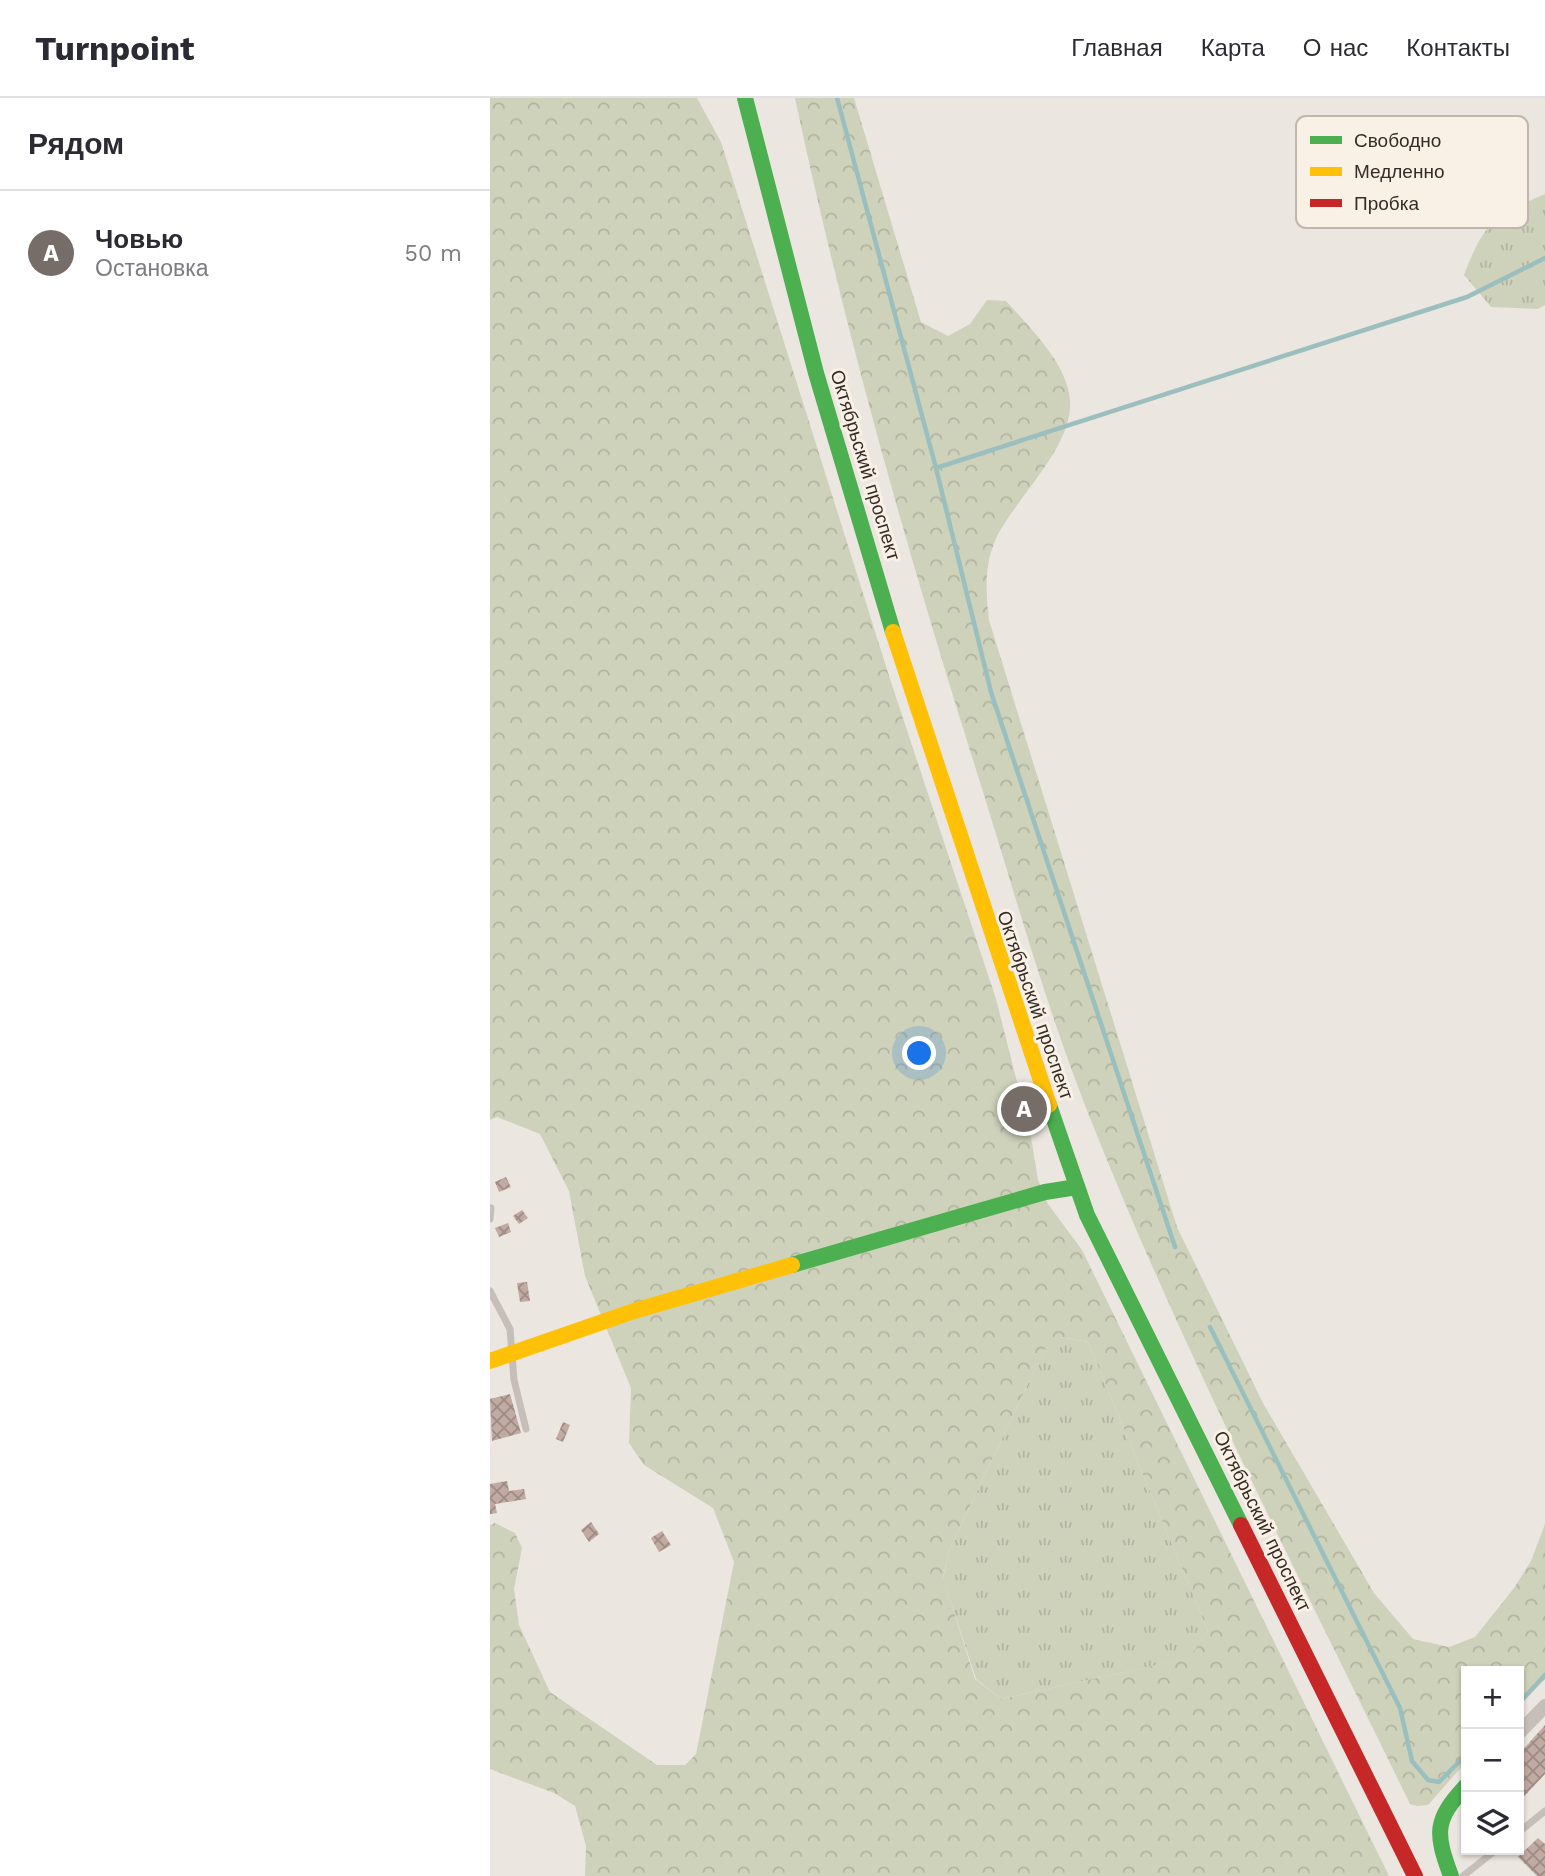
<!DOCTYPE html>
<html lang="ru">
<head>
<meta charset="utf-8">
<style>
  body { margin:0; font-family:"Work Sans",sans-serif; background:#f2f2f3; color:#2b2b33 }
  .controls { position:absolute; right:21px; bottom:21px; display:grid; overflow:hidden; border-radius:0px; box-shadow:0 2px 5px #0004 }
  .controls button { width:63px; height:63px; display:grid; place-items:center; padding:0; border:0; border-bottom:2px solid #e1e1e2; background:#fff; color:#2b2b33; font:35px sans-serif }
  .you { position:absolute; left:430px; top:956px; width:24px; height:24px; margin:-18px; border:5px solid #fff; border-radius:50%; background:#1a73e8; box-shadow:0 0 0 10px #1a73e833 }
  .badge { display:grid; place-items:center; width:46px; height:46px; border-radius:50%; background:#766d68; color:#fff; font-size:23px; font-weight:700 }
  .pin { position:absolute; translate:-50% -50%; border:4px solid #fff; box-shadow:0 2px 7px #0006 }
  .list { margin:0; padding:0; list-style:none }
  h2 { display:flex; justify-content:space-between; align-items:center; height:91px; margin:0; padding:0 28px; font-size:30px }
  h2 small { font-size:23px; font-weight:400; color:#7c7c81 }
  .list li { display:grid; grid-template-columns:46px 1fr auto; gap:21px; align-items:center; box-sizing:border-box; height:126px; padding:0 28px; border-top:2px solid #e1e1e2 }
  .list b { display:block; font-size:26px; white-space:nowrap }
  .list p { margin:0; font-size:23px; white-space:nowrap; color:#7c7c81 }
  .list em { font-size:23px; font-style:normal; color:#7c7c81 }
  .icon { flex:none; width:38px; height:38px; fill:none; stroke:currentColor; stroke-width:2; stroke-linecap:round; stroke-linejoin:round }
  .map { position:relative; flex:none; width:1055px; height:1778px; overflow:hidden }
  header { display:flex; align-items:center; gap:42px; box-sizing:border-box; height:98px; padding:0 35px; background:#fff; border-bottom:2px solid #e1e1e2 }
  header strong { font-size:33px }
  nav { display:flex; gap:38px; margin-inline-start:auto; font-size:24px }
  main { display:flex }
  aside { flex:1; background:#fff }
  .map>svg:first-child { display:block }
  .grass { fill:url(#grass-tufts) }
  .forest { fill:url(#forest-crowns); fill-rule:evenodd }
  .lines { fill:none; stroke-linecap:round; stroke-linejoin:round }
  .stream { stroke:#9bbfbe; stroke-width:4.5 }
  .building { fill:url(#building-cross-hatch) }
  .lane { stroke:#c6bfb9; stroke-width:7 }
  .street { stroke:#c6bfb9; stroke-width:14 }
  .fast { stroke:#4caf50; stroke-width:16 }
  .slow { stroke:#ffc107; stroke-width:16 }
  .jam { stroke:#c62828; stroke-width:16 }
  .labels { text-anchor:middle; stroke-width:6; stroke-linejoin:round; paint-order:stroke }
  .street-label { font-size:19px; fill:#362c27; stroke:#faf1e6 }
  .key { fill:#faf1e6; stroke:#bfb6ad; stroke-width:2 }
  .key-label { font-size:19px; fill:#362c27 }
</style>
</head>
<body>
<header>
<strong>Turnpoint</strong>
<nav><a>Главная</a><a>Карта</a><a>О нас</a><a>Контакты</a></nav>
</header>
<main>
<aside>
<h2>Рядом<small></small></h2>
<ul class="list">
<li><span class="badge">A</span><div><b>Човью</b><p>Остановка</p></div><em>50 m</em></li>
</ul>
</aside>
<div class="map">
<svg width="1055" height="1778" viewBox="0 0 1055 1778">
  <defs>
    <pattern id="grass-tufts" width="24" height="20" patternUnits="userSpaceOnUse" patternTransform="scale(1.75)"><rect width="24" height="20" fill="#ced2ba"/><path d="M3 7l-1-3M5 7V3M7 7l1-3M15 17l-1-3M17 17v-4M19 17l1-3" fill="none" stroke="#b2b4a0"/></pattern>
    <pattern id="forest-crowns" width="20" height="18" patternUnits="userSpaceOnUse" patternTransform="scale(1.75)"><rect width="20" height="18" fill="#ced2ba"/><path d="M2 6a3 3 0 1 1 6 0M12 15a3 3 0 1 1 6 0" fill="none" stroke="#b2b4a0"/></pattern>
    <pattern id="building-cross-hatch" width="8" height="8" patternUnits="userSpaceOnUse" patternTransform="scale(1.75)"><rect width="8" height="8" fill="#c1aaa1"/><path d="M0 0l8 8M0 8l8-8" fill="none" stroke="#9e8b83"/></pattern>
  </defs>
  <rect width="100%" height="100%" fill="#ece6e0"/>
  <g class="grass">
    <path d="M1055,96V207L1048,211L1001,209L974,177C994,124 1004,118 1055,96Z"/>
    <polygon points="570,1239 598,1244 718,1533 700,1560 511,1601 486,1581 453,1480 460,1450 554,1252"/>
  </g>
  <g class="forest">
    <path d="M0,0H207L231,44L400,581L506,901L541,1039L548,1082L558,1106L592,1152L899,1778H95L96,1748L85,1708L64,1695L0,1671V1427L5,1425L25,1435L32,1450L24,1491L29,1527L60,1594L167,1667H195L206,1656L244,1464L223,1410L154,1367L139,1345L141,1290L95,1178L79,1093L50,1036L7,1019L0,1022ZM571,1239L598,1244L718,1533L699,1560L511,1601L485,1581L453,1479L460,1450L554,1252Z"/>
    <path d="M305,0H364L431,224L458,238L480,226L497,202L516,203C539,229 577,265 580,302C584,349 523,402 505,443C494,468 496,496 499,522L687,1129L773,1305L884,1495L923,1541L959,1549L985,1539L1024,1490L1041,1463L1055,1426V1581L1029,1608V1573H976V1664L938,1707L927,1708L920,1706C812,1484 698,1264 606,1035C561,925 529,810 494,697C421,467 355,236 305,0Z"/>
  </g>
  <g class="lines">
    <g class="stream">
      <polyline points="347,0 446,370 501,594 685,1149"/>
      <polyline points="446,370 977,199 1055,160"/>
      <polyline points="720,1229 910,1610 922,1663 938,1682 949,1684 976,1657"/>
      <polyline points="1029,1605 1055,1577"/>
    </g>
  </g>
  <g class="building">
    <polygon points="16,1079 21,1089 9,1094 5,1084"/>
    <polygon points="32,1112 38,1120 29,1126 23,1118"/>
    <polygon points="18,1125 21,1134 9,1139 5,1130"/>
    <polygon points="37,1184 40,1203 30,1204 27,1185"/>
    <polygon points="20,1296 31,1335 2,1343 0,1301"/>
    <polygon points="73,1324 80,1327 73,1344 66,1341"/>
    <polygon points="17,1383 19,1393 34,1391 36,1401 5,1406 7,1415 0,1416 0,1386"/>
    <polygon points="101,1424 109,1436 99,1444 91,1432"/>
    <polygon points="172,1433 181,1447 169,1454 161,1440"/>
    <polygon points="1055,1627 1055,1676 1029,1704 1029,1656"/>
    <polygon points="1048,1740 1055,1746 1055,1778 1047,1778 1028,1759"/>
  </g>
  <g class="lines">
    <g class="lane">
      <polyline points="0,1121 1,1110"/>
      <polyline points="0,1193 20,1231 24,1282 36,1331"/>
      <polyline points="1029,1734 1055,1713"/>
      <polyline points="973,1778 1006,1752"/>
    </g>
    <polyline class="street" points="1029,1635 1055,1608"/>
    <g class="fast">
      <polyline points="255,0 326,275 403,534"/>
      <polyline points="559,1007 597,1117 751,1427"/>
      <polyline points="302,1167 555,1094 587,1089"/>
      <path d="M961,1778C945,1735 944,1722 976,1688"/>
    </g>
    <g class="slow">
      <polyline points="403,534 559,1007"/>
      <polyline points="0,1263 144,1213 302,1167"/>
    </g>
    <polyline class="jam" points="751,1427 925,1778"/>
  </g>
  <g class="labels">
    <g class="street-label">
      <text transform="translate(376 367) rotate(73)" y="7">Октябрьский проспект</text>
      <text transform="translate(546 907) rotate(71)" y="7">Октябрьский проспект</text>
      <text transform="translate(773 1423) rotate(64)" y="7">Октябрьский проспект</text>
    </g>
  </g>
  <rect x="806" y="18" width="232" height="112" rx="10" class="key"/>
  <rect x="820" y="38" width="32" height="8" fill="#4caf50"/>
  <rect x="820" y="69" width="32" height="9" fill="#ffc107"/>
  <rect x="820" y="101" width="32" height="8" fill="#c62828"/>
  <g class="key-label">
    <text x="864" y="49">Свободно</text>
    <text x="864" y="80">Медленно</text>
    <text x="864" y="112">Пробка</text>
  </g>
</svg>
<div class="controls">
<button>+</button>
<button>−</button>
<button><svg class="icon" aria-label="layers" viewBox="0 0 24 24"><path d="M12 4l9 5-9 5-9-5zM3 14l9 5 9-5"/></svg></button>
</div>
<div class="you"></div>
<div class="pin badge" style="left:534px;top:1011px">A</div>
</div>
</main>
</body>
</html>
